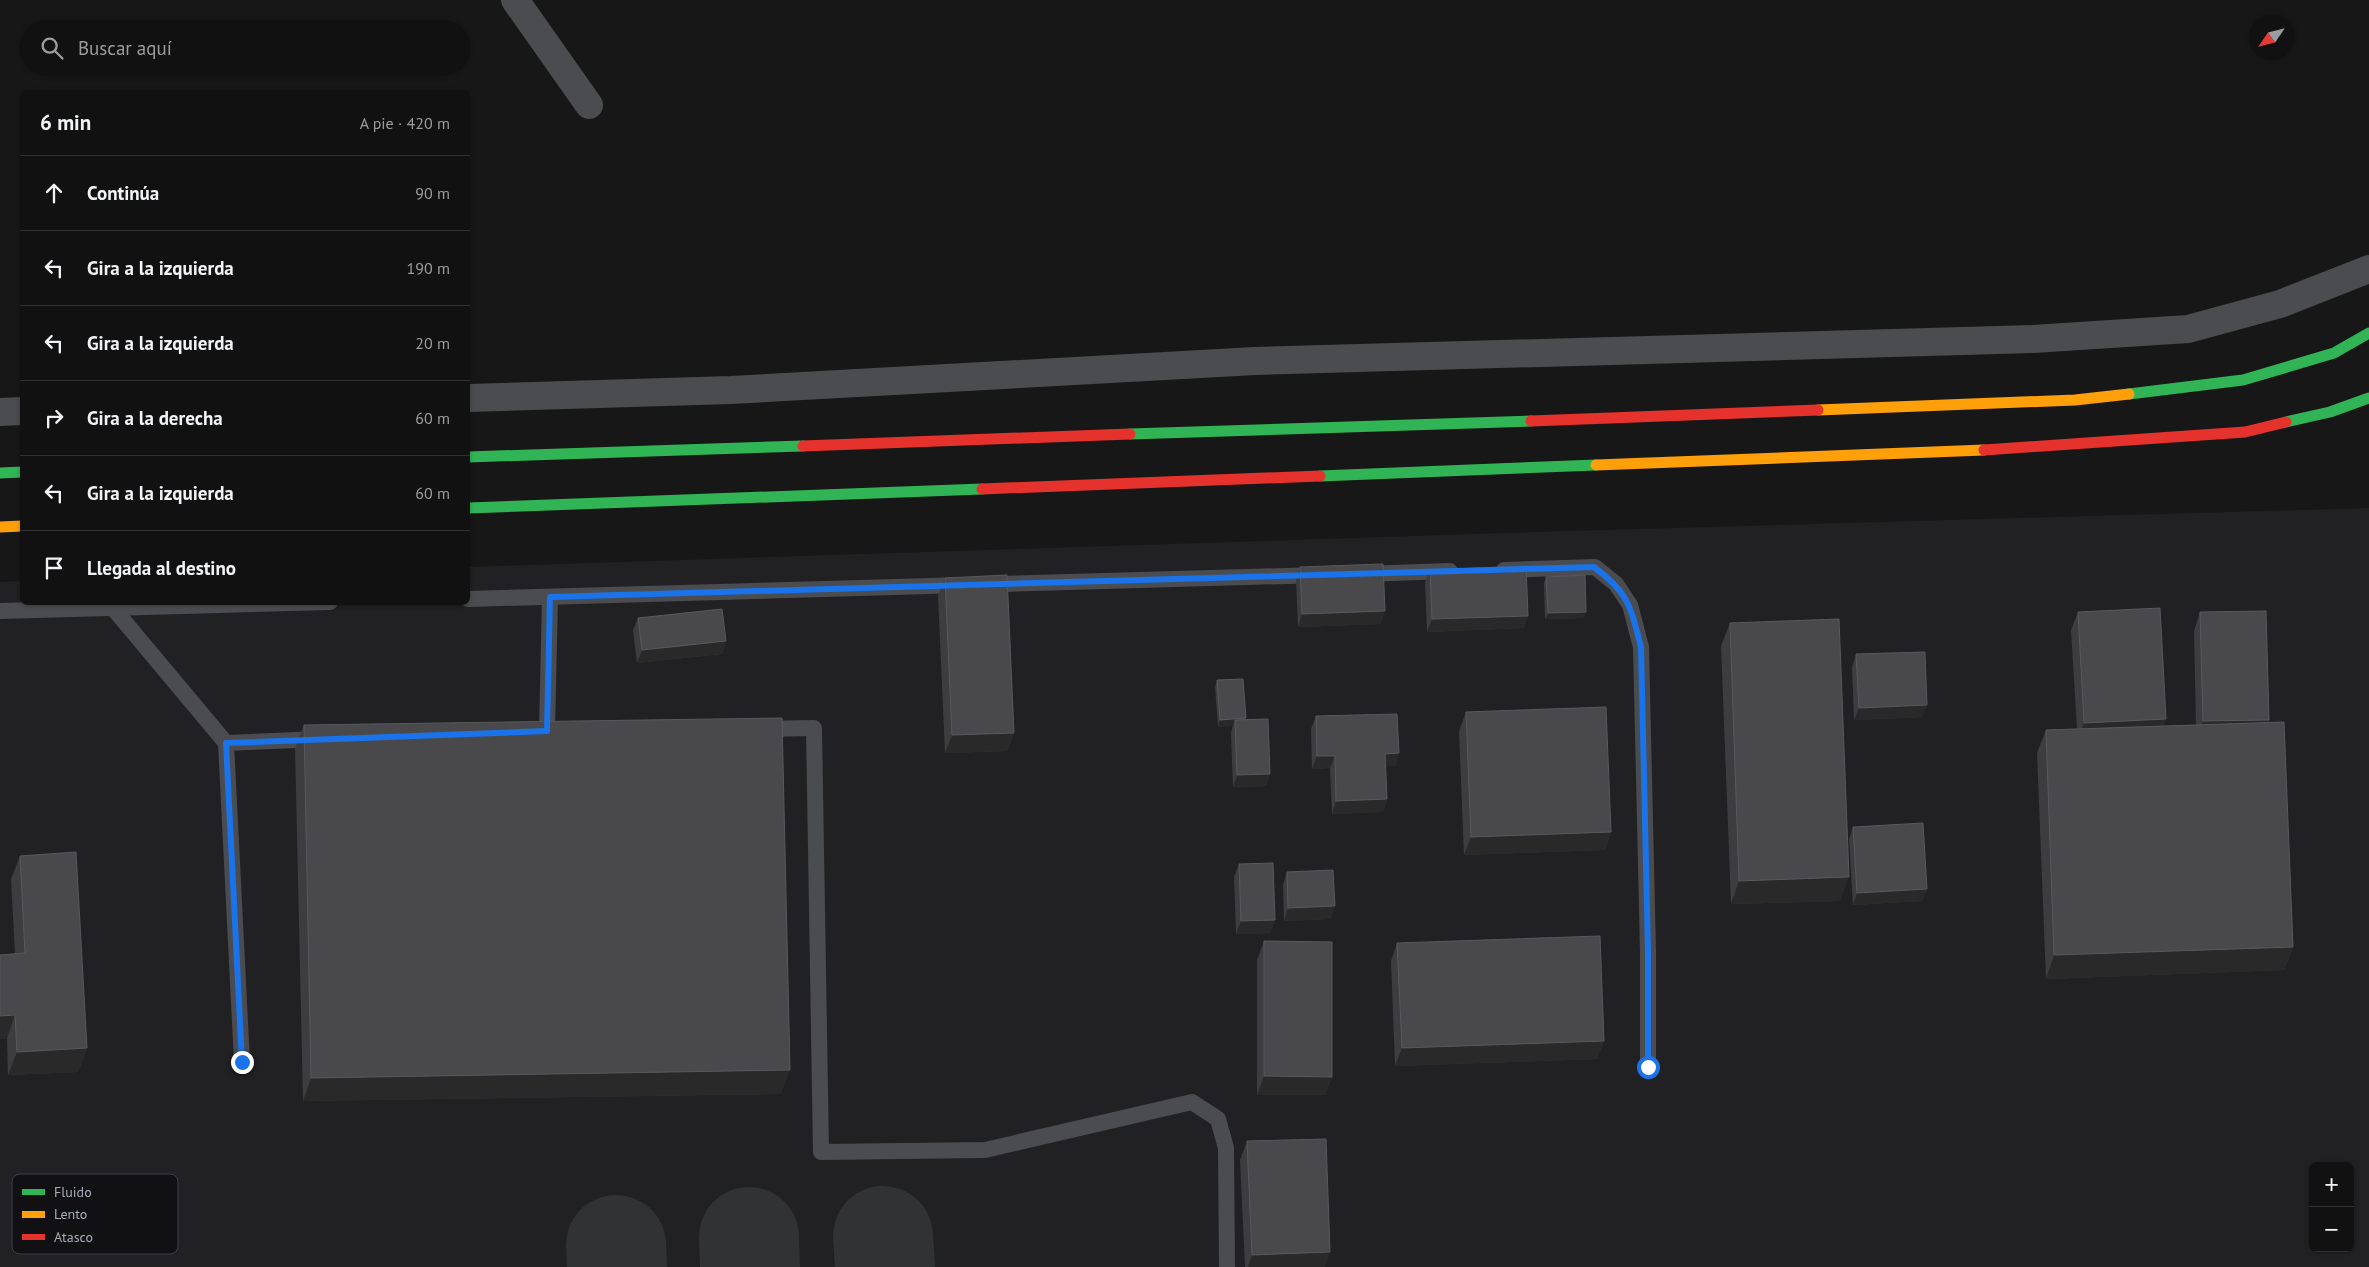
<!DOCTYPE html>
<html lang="es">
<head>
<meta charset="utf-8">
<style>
  body { margin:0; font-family:"PT Sans",sans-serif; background:#1e1f1f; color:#f1f3f6 }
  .controls { position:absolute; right:15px; bottom:15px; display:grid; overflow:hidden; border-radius:8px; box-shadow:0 1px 4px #0004 }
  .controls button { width:45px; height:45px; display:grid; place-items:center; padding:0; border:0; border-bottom:1px solid #303131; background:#111; color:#f1f3f6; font:25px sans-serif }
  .compass { position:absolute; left:2249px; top:15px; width:45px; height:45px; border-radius:50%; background:#111; box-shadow:0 1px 4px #0004; rotate:235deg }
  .stop { position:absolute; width:15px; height:15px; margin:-11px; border:4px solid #1a73e8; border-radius:50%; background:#fff }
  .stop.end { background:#1a73e8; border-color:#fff; box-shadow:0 1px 5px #0008 }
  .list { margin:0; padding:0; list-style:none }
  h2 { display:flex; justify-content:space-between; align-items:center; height:65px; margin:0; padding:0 20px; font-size:21px }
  h2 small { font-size:16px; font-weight:400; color:#9c9d9f }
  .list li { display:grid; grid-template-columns:32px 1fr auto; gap:15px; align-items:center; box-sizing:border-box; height:75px; padding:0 20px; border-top:1px solid #303131 }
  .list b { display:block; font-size:19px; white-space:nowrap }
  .list em { font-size:16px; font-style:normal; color:#9c9d9f }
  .icon { flex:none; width:28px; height:28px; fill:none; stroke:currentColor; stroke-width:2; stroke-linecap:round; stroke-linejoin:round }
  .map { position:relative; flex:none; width:2369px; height:1267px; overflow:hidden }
  .search { position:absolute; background:#111; box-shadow:0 1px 4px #0004; left:20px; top:20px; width:450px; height:55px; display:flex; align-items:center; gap:12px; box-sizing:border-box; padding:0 18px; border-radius:28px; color:#9c9d9f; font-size:19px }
  .panel { position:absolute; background:#111; box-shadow:0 1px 4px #0004; left:20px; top:90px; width:450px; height:515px; border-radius:8px }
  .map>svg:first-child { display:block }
  .built { fill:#212123; fill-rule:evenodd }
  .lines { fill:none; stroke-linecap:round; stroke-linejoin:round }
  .taxiway { stroke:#313233; stroke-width:100 }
  .lane { stroke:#4b4c50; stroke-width:16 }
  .street { stroke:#4b4c50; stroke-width:28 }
  .fast { stroke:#30b455; stroke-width:11 }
  .slow { stroke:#ff9f0a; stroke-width:11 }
  .jam { stroke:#e5322d; stroke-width:11 }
  .wall { fill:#3d3d3f }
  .shaded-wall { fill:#29292a }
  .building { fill:#49494c; stroke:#58595d }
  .route { stroke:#1a73e8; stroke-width:6 }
  .key { fill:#111113; stroke:#3e4045; stroke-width:1 }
  .key-label { font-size:14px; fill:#a8adb8 }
</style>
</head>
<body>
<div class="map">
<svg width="2369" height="1267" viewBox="0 0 2369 1267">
  <rect width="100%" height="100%" fill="#171717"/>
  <path class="built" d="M2369,508V1267H0V582L22,581V602H468V567L1567,531ZM2313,1166H2350V1248H2313Z"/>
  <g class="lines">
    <g class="taxiway">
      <polyline points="883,1236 885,1267"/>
      <polyline points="749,1237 750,1267"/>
      <polyline points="616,1245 617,1267"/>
    </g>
    <g class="lane">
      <polyline points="1504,570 1595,567 1616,584 1630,605 1641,647 1648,951 1648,1067"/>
      <polyline points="1362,574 1450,571"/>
      <polyline points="468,599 1320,575"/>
      <polyline points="113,608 226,743"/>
      <polyline points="0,611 330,602"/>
      <polyline points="762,729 814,728 821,1152 985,1150 1192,1102 1218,1119 1226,1148 1227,1267"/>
      <polyline points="535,731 547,731 550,597"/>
      <polyline points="242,1062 226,743 321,739"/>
    </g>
    <g class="street">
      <polyline points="515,0 589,105"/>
      <polyline points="468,398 731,390 1255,361 2033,339 2188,329 2280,304 2369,269"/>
      <polyline points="0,412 22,411"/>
    </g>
    <g class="fast">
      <polyline points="2129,394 2243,380 2334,353 2369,333"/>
      <polyline points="2286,422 2330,412 2369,398"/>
      <polyline points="1130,434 1531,421"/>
      <polyline points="468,457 803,446"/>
      <polyline points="0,473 22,472"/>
      <polyline points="1320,476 1596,465"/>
      <polyline points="468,508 982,489"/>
    </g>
    <g class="slow">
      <polyline points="1818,410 2075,400 2129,394"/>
      <polyline points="1596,465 1984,450"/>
      <polyline points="0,527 22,526"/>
    </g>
    <g class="jam">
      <polyline points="1531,421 1818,410"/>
      <polyline points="803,446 1130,434"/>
      <polyline points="1984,450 2245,432 2286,422"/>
      <polyline points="982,489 1320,476"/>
    </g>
  </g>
  <g class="wall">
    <polygon points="1300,567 1381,624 1298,627 1296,580"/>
    <polygon points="1430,570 1524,628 1427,632 1425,582"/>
    <polygon points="1546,577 1584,618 1545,619 1544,583"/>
    <polygon points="945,578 1014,733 1007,751 945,753 938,596"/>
    <polygon points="2078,612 2164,726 2196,725 2194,631 2200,612 2269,720 2268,722 2293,947 2284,970 2046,979 2037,753 2046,730 2077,729 2071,630"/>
    <polygon points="638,618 726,641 722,654 637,663 633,630"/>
    <polygon points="1730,623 1840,901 1731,904 1721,646"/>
    <polygon points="1856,654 1922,717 1854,720 1852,667"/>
    <polygon points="1217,680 1246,718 1245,720 1270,774 1266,786 1233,787 1231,733 1233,725 1218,727 1215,687"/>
    <polygon points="1466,712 1611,832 1605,850 1464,855 1459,731"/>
    <polygon points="1316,716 1399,753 1395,766 1386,766 1387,799 1383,812 1332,814 1330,768 1312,769 1311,729"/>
    <polygon points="304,725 781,1094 303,1101 295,748"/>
    <polygon points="1853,827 1927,889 1922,901 1853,905 1849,839"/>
    <polygon points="20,856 87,1048 78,1072 8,1075 7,1038 0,1039 0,955 15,954 11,879"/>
    <polygon points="1239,864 1275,920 1270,933 1236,934 1234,877"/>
    <polygon points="1287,872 1335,906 1330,919 1284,921 1283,885"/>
    <polygon points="1264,941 1332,1077 1325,1095 1257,1095 1257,960"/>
    <polygon points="1397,943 1604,1041 1597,1059 1395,1066 1391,961"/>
    <polygon points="1247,1141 1325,1267 1245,1267 1240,1160"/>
  </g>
  <g class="shaded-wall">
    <polygon points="1385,611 1381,624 1298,627 1302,614"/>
    <polygon points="1586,612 1584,618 1545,619 1548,613"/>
    <polygon points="1528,616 1524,628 1427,632 1432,619"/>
    <polygon points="726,641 722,654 637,663 642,650"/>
    <polygon points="1927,705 1922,717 1854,720 1859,708"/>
    <polygon points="1246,718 1244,724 1235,720 1233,725 1218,727 1220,720"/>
    <polygon points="2166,719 2160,737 2077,741 2084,723"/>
    <polygon points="2269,720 2262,738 2197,739 2203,721"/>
    <polygon points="1014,733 1007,751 945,753 952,735"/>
    <polygon points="1399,753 1395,766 1381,766 1385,754"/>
    <polygon points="1317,756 1335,756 1330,768 1312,769"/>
    <polygon points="1270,774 1266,786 1233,787 1237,775"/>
    <polygon points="1387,799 1383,812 1332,814 1336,801"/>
    <polygon points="1611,832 1605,850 1464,855 1471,837"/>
    <polygon points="1849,877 1840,901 1731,904 1739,881"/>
    <polygon points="1927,889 1922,901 1853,905 1857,893"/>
    <polygon points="1335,906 1330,919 1284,921 1288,908"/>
    <polygon points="1275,920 1270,933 1236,934 1241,921"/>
    <polygon points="2293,947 2284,970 2046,979 2054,955"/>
    <polygon points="15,1015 7,1038 0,1039 0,1016"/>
    <polygon points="1604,1041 1597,1059 1395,1066 1402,1048"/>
    <polygon points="87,1048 78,1072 8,1075 17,1052"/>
    <polygon points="790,1070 781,1094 303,1101 311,1078"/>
    <polygon points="1264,1076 1332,1077 1325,1095 1257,1095"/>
    <polygon points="1330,1252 1325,1267 1248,1267 1252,1255"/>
  </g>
  <g class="building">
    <polygon points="1383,564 1385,611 1302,614 1300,567"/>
    <polygon points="1526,566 1528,616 1432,619 1430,570"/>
    <polygon points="1007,575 1014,733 952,735 945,578"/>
    <polygon points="1585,575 1586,612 1548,613 1546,577"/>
    <polygon points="2160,608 2166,719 2084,723 2078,612"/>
    <polygon points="722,609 726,641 642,650 638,618"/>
    <polygon points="2266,611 2269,720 2203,721 2200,612"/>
    <polygon points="1839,619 1849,877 1739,881 1730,623"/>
    <polygon points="1925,652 1927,705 1859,708 1856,654"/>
    <polygon points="1243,679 1246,718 1220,720 1217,680"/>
    <polygon points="1606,707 1611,832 1471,837 1466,712"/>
    <polygon points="1397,714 1399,753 1385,754 1387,799 1336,801 1335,756 1317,756 1316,716"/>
    <polygon points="782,718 790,1070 311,1078 304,725"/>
    <polygon points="1268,719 1270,774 1237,775 1235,720"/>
    <polygon points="2284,722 2293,947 2054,955 2046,730"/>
    <polygon points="1923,823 1927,889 1857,893 1853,827"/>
    <polygon points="76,852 87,1048 17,1052 15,1015 0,1016 0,955 25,953 20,856"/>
    <polygon points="1273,863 1275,920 1241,921 1239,864"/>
    <polygon points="1333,870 1335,906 1288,908 1287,872"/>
    <polygon points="1600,936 1604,1041 1402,1048 1397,943"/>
    <polygon points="1264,941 1332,942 1332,1077 1264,1076"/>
    <polygon points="1326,1139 1330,1252 1252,1255 1247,1141"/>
  </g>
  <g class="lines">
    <path class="route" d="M242,1062L226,743L547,731L550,597L1594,567C1630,594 1630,606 1641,647L1648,951V1067"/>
  </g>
  <rect x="12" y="1174" width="166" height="80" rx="8" class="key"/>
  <rect x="22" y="1189" width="23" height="6" fill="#30b455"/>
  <rect x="22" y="1211" width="23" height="7" fill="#ff9f0a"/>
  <rect x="22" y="1234" width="23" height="6" fill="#e5322d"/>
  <g class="key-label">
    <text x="54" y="1197">Fluido</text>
    <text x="54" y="1219">Lento</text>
    <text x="54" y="1242">Atasco</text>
  </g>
</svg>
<div class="controls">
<button>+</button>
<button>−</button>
</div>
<svg class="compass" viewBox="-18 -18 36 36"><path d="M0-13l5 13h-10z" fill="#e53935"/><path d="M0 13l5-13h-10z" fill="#9c9d9f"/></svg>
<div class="stop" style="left:1648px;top:1067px"></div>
<div class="stop end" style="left:242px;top:1062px"></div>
<div class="search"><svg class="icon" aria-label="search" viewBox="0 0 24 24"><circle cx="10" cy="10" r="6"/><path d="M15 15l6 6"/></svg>Buscar aquí</div>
<section class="panel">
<h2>6 min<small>A pie · 420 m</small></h2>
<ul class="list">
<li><svg class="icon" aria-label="ahead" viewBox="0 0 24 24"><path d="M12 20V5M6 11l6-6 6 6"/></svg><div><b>Continúa</b></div><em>90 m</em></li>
<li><svg class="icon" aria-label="left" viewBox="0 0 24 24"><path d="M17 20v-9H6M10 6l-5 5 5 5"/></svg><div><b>Gira a la izquierda</b></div><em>190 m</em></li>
<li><svg class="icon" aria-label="left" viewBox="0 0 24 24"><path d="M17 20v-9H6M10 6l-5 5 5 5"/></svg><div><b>Gira a la izquierda</b></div><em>20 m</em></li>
<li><svg class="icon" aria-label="right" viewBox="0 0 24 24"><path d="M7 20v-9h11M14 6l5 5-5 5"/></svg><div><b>Gira a la derecha</b></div><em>60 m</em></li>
<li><svg class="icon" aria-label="left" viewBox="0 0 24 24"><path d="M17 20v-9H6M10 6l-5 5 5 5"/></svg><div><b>Gira a la izquierda</b></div><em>60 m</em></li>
<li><svg class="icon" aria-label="arrive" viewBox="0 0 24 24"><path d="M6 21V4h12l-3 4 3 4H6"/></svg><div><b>Llegada al destino</b></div></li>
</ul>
</section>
</div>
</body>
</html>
